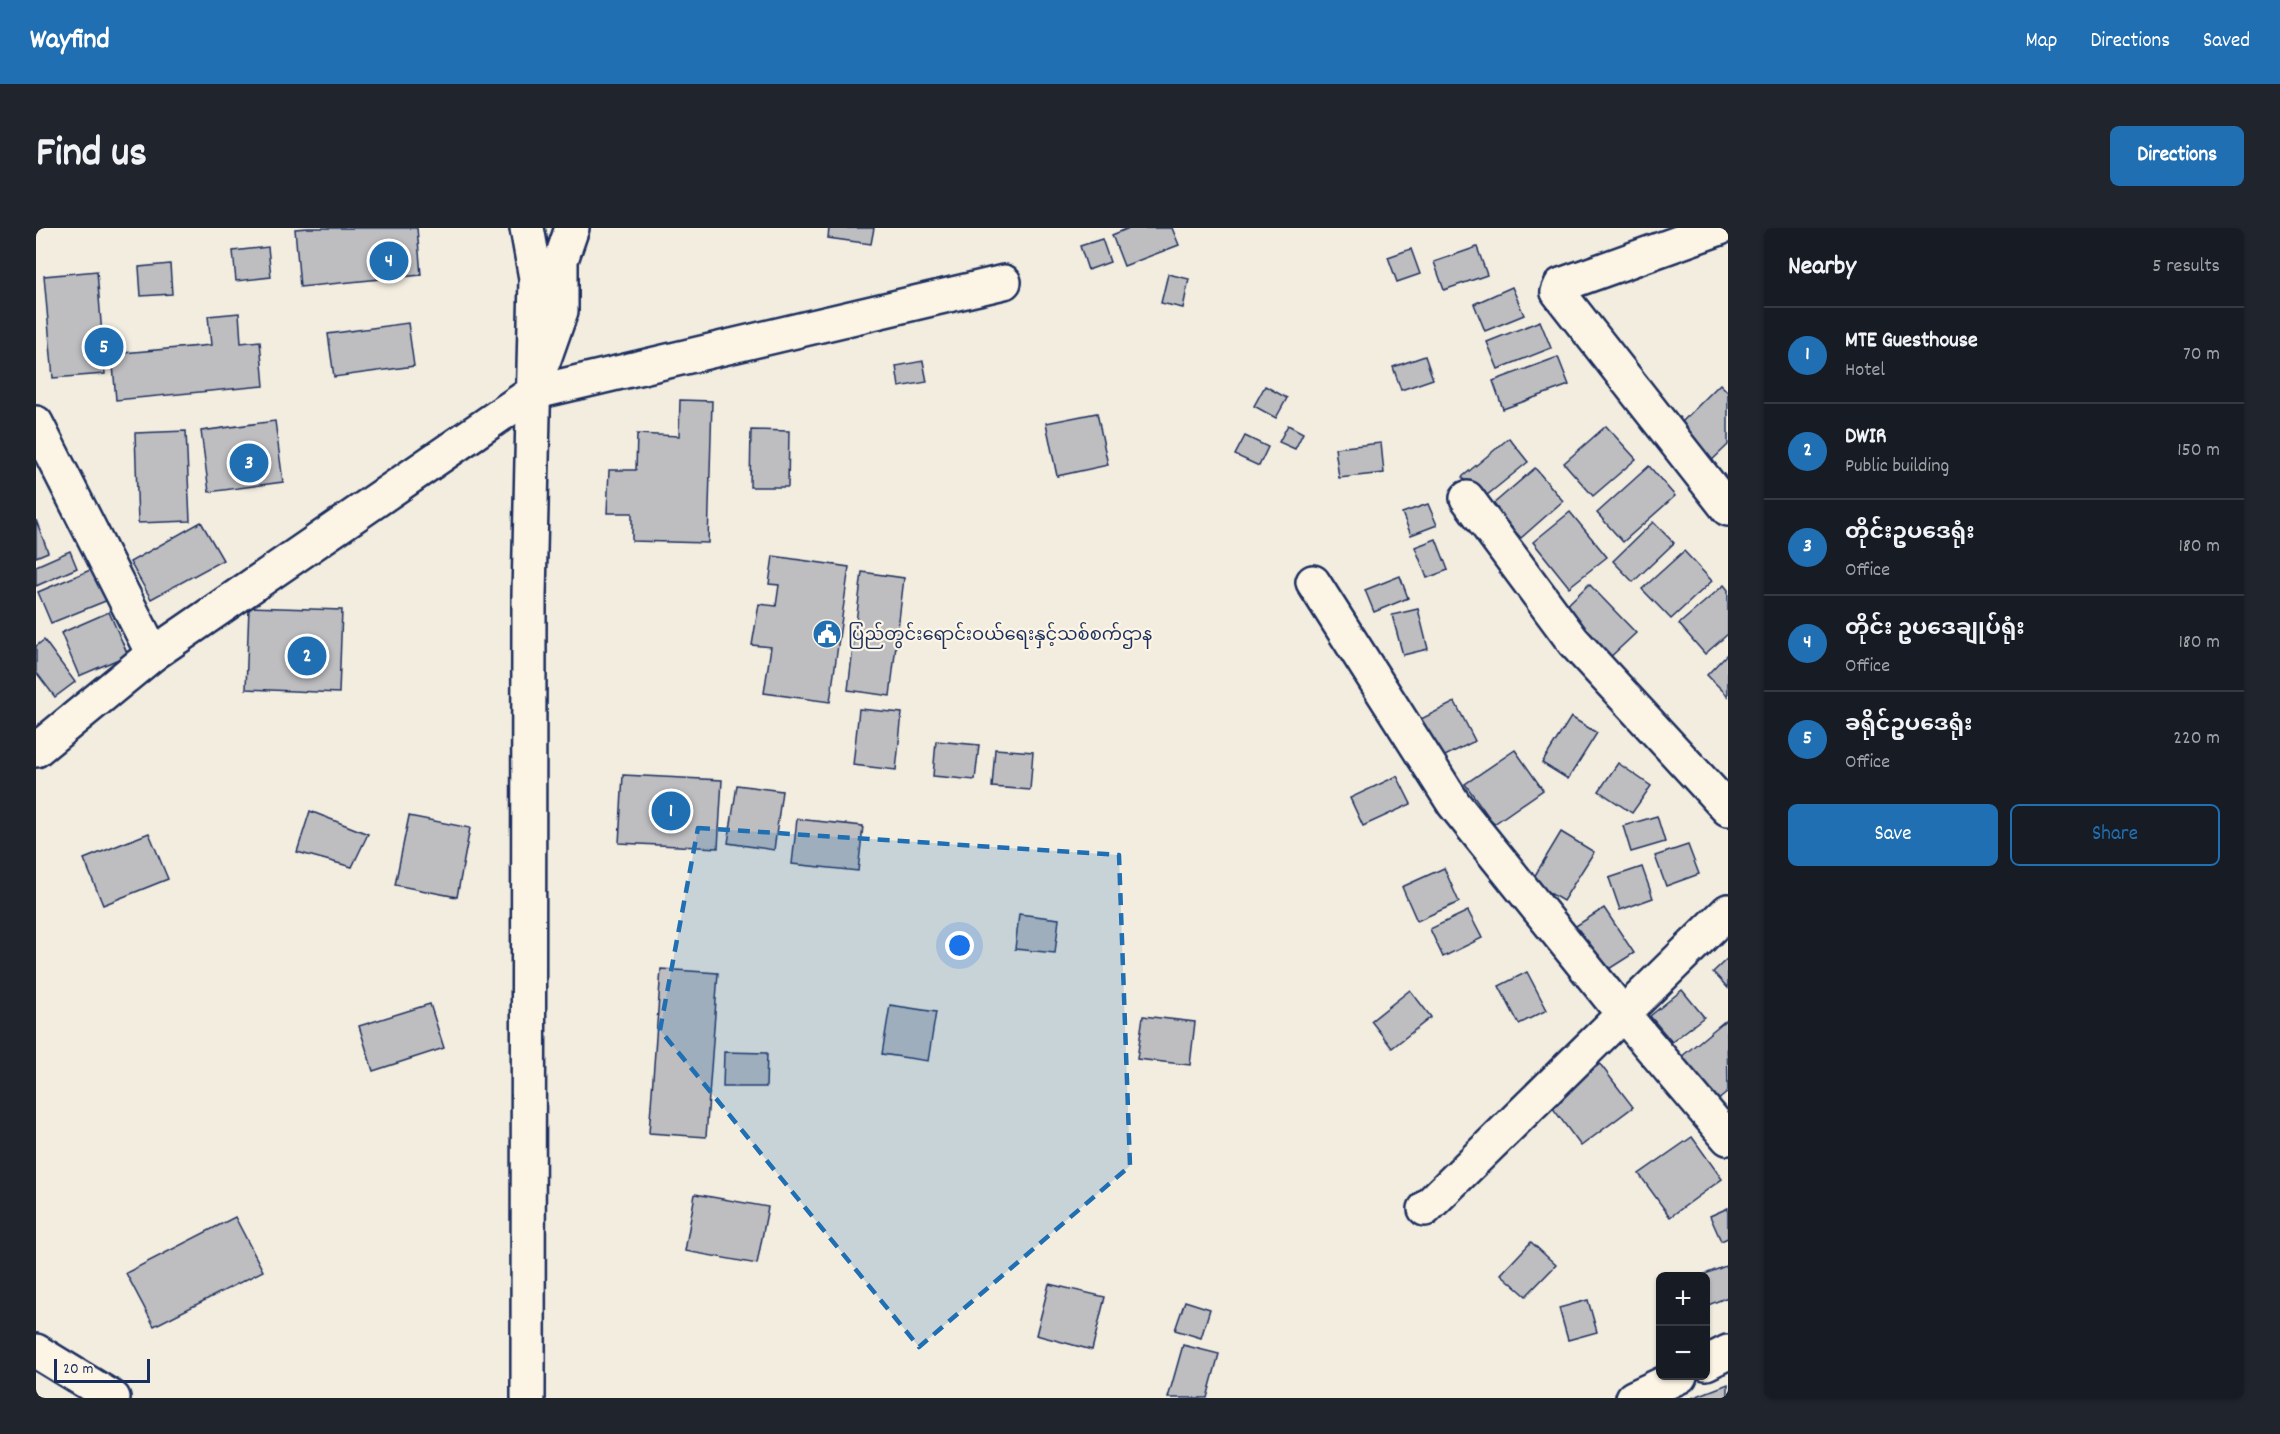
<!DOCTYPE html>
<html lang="en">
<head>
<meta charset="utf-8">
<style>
  body { margin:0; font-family:Dekko,"Noto Sans Myanmar",sans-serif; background:#20242c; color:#f1f3f6 }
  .controls { position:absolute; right:18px; bottom:18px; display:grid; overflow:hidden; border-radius:9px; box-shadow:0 2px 4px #0004 }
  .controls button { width:54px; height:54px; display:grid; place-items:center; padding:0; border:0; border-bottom:2px solid #363941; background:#171b24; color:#f1f3f6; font:30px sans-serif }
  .scale { position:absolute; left:18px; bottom:15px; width:96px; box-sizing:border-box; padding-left:6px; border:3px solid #1b2f5e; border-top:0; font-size:16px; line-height:21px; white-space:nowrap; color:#1b2f5e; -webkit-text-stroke:4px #fcf5e5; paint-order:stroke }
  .you { position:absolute; left:924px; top:718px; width:21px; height:21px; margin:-15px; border:4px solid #fff; border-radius:50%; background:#1a73e8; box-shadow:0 0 0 9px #1a73e833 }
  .badge { display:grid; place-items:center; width:39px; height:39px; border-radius:50%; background:#1f6fb2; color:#fff; font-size:20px; font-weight:700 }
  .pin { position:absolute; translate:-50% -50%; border:3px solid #fff; box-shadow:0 2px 6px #0006 }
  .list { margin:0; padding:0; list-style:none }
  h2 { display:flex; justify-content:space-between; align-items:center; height:78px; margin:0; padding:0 24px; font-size:26px }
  h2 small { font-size:20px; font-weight:400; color:#9ea1a6 }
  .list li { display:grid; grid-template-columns:39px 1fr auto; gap:18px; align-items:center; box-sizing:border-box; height:96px; padding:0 24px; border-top:2px solid #363941 }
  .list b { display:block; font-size:22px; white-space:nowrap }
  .list p { margin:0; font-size:20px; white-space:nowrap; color:#9ea1a6 }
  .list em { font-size:20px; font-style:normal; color:#9ea1a6 }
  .actions { display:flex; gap:12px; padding:18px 24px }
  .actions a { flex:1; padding:14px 0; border:2px solid #1f6fb2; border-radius:9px; text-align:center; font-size:21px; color:#1f6fb2 }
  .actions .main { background:#1f6fb2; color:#fff }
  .map { position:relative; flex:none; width:1692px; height:1170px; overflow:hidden; border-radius:9px }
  header { display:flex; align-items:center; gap:36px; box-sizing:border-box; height:84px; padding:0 30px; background:#1f6fb2; color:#fff }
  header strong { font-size:28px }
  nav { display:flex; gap:33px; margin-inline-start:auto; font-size:21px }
  .intro { display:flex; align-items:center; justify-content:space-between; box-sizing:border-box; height:144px; padding:0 36px }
  h1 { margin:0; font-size:42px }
  .button { padding:15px 27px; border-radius:9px; background:#1f6fb2; color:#fff; font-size:21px; font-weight:700 }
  main { display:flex; gap:36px; padding:0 36px }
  aside { flex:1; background:#171b24; border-radius:9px; box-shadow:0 2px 4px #0004 }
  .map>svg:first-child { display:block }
  .building { fill:#bebec0; stroke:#1b2f5e; stroke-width:1.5 }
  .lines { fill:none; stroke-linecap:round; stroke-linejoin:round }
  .minor-casing { stroke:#1b2f5e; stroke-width:38 }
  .minor { stroke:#fcf5e5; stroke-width:33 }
  .marked { fill:#1f6fb2; fill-opacity:0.2; stroke:#1f6fb2; stroke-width:4.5; stroke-dasharray:12 8; stroke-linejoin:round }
  .labels { text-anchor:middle; stroke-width:4.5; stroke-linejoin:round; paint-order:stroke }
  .poi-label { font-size:18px; fill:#1b2f5e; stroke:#fcf5e5; text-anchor:start }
</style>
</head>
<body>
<header>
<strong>Wayfind</strong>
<nav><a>Map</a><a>Directions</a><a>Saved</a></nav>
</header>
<div class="intro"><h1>Find us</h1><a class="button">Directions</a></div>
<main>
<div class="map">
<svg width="1692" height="1170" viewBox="0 0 1692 1170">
  <rect width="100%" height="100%" fill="#f3ede0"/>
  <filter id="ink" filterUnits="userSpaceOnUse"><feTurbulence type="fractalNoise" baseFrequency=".0167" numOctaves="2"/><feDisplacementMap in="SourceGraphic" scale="12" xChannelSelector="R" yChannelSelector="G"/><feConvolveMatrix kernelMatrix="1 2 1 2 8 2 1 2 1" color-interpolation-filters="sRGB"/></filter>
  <g filter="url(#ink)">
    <g class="building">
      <polygon points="272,0 381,0 385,47 264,59 259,1"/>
      <polygon points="793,0 838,0 835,16 792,10"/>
      <polygon points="1093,0 1136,0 1143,17 1088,38 1076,7"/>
      <polygon points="1066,11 1074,34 1052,42 1044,18"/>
      <polygon points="232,19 235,49 200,53 197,23"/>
      <polygon points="1441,19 1451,47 1408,62 1398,34"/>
      <polygon points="1375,21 1384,46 1361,54 1352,29"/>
      <polygon points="134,36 136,66 105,68 103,39"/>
      <polygon points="61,43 69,146 17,150 8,48"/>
      <polygon points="1132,46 1153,51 1147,80 1125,75"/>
      <polygon points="1476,59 1488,87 1449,103 1438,76"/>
      <polygon points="203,85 205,115 224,113 228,158 80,172 76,126 175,117 172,88"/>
      <polygon points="1504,93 1515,120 1462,141 1451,114"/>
      <polygon points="372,95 378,138 298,149 292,106"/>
      <polygon points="1389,128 1397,151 1365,162 1357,139"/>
      <polygon points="1522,129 1533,157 1467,181 1457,153"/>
      <polygon points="887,133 891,154 863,159 860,138"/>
      <polygon points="1684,156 1692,164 1692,217 1673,235 1640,200"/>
      <polygon points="1229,158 1251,170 1240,190 1218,178"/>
      <polygon points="644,172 676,173 672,315 596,313 596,285 571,285 573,242 600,242 601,206 643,208"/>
      <polygon points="1061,185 1072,237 1021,248 1010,195"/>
      <polygon points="239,193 247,254 173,264 165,203"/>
      <polygon points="1252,197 1267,205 1259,221 1243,214"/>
      <polygon points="1570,198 1600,231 1557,268 1528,235"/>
      <polygon points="715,202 753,203 752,259 714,259"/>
      <polygon points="150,203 154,293 102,295 99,205"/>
      <polygon points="1209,208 1232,219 1223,238 1199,227"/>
      <polygon points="1473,210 1492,234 1445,272 1426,249"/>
      <polygon points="1345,215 1348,245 1303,250 1299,220"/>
      <polygon points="1613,238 1639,268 1587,314 1561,285"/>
      <polygon points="1499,240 1527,273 1485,310 1456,277"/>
      <polygon points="1392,276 1401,297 1375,307 1366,285"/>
      <polygon points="1534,284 1571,329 1533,359 1497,314"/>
      <polygon points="0,292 12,324 0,329"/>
      <polygon points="165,294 187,332 115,371 94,334"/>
      <polygon points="1617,294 1638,315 1597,354 1577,333"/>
      <polygon points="1400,311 1412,342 1391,350 1379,319"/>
      <polygon points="34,323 41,340 0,358 0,338"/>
      <polygon points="1648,323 1676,353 1635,391 1606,361"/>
      <polygon points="737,328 813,339 794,474 728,465 735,419 716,417 723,376 740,378 743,357 733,356"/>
      <polygon points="59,340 72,372 15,395 2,364"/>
      <polygon points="826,344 868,350 854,468 812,462"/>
      <polygon points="1364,348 1372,370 1338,384 1329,362"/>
      <polygon points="1553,356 1600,405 1570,433 1523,385"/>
      <polygon points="1688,357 1692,362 1692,406 1669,426 1643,396"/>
      <polygon points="213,379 306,382 303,465 210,461"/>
      <polygon points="1382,381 1392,421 1367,427 1356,387"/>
      <polygon points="73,384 92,427 43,448 25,405"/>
      <polygon points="8,412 39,454 19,469 0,444 0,418"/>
      <polygon points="1692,425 1692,468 1671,447"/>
      <polygon points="1419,474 1439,513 1403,531 1383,492"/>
      <polygon points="823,481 866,485 860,542 817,537"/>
      <polygon points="1535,489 1561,505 1532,551 1506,535"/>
      <polygon points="900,513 943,517 939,552 897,548"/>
      <polygon points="959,521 997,524 994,562 956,559"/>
      <polygon points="1479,522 1507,562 1458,596 1429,556"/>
      <polygon points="1582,535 1615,558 1596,585 1563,563"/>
      <polygon points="587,547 686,552 682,620 583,615"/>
      <polygon points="1361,548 1375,576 1327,598 1314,570"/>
      <polygon points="701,557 746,563 738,622 692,615"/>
      <polygon points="274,583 332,606 316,639 261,624"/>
      <polygon points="373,588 434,600 421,669 359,657"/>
      <polygon points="1621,588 1629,614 1595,624 1587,598"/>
      <polygon points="761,591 827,598 822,643 756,636"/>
      <polygon points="1525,604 1558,624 1527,673 1495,654"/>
      <polygon points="113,605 132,651 67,677 48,631"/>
      <polygon points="1652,617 1663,646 1630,658 1619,628"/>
      <polygon points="1606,639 1617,670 1584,682 1573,650"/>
      <polygon points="1408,640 1423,674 1381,693 1366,659"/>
      <polygon points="1568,680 1598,725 1565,746 1535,701"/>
      <polygon points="1432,683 1446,710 1407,729 1394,701"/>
      <polygon points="983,686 1023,691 1019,725 979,721"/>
      <polygon points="1692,730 1692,760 1677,744"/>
      <polygon points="625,741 682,745 670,909 613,905"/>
      <polygon points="1491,744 1511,782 1483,796 1463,758"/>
      <polygon points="1374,762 1395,789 1356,820 1335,793"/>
      <polygon points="1646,762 1668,789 1636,814 1614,788"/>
      <polygon points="394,776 408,820 337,843 323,798"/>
      <polygon points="854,777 900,784 892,833 846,826"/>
      <polygon points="1107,788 1159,794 1154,837 1101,831"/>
      <polygon points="1691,791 1692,864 1681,873 1645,829"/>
      <polygon points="688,824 731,825 730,859 687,859"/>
      <polygon points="1564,836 1597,879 1545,918 1513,875"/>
      <polygon points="1656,909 1686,951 1634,989 1603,946"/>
      <polygon points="659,966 732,979 721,1036 649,1023"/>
      <polygon points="1692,980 1692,1010 1685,1013 1674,988"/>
      <polygon points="199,989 227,1043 118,1098 90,1045"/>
      <polygon points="1495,1014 1520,1037 1490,1068 1465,1046"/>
      <polygon points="1692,1037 1692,1069 1670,1078 1670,1048 1664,1048"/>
      <polygon points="1013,1056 1069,1069 1056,1122 1000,1107"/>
      <polygon points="1552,1072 1561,1104 1532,1112 1523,1080"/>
      <polygon points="1149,1073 1174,1081 1165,1110 1139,1102"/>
      <polygon points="1147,1117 1183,1126 1171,1170 1132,1170"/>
      <polygon points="1692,1156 1692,1170 1656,1170"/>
    </g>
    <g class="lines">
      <g class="minor-casing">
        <g id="minor">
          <polyline points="491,0 500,50 493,368 492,1170"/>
          <polyline points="1684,0 1525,57 1522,64 1692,281"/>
          <polyline points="507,134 525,83 525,32 536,0"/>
          <polyline points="0,195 117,426"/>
          <polyline points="1431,270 1537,413 1692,581"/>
          <polyline points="1277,354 1418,576 1587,786 1692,910"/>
          <polyline points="0,522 117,426 496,165 968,54"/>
          <polyline points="1389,981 1692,683"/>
          <polyline points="0,1123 77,1170"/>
          <polyline points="1670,1135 1692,1124"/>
          <polyline points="1597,1170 1644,1148"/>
        </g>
      </g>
      <use href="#minor" class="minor"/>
    </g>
  </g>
  <path class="marked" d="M662,600L1083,627L1094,938L883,1119L624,802Z"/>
  <defs>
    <g id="civic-disc" transform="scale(1.5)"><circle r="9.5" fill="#1f6fb2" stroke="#fcf5e5"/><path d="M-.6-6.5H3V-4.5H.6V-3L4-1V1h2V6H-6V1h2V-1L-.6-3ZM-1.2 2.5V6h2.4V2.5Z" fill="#fff"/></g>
  </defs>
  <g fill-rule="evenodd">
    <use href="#civic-disc" x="791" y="406"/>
  </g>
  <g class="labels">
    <g class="poi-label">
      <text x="812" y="412">ပြည်တွင်းရောင်းဝယ်ရေးနှင့်သစ်စက်ဌာန</text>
    </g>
  </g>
</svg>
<div class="controls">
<button>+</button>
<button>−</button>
</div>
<div class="scale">20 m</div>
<div class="you"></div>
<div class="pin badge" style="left:635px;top:583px">1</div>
<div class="pin badge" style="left:271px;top:428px">2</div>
<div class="pin badge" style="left:213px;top:235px">3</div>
<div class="pin badge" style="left:353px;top:33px">4</div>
<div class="pin badge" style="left:68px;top:119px">5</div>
</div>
<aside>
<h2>Nearby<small>5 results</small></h2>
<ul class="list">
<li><span class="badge">1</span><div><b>MTE Guesthouse</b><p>Hotel</p></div><em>70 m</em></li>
<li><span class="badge">2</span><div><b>DWIR</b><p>Public building</p></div><em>150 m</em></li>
<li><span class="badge">3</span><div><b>တိုင်းဥပဒေရုံး</b><p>Office</p></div><em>180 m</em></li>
<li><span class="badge">4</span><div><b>တိုင်း ဥပဒေချုပ်ရုံး</b><p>Office</p></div><em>180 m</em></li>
<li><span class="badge">5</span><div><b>ခရိုင်ဥပဒေရုံး</b><p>Office</p></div><em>220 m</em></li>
</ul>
<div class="actions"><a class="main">Save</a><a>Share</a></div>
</aside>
</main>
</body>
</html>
